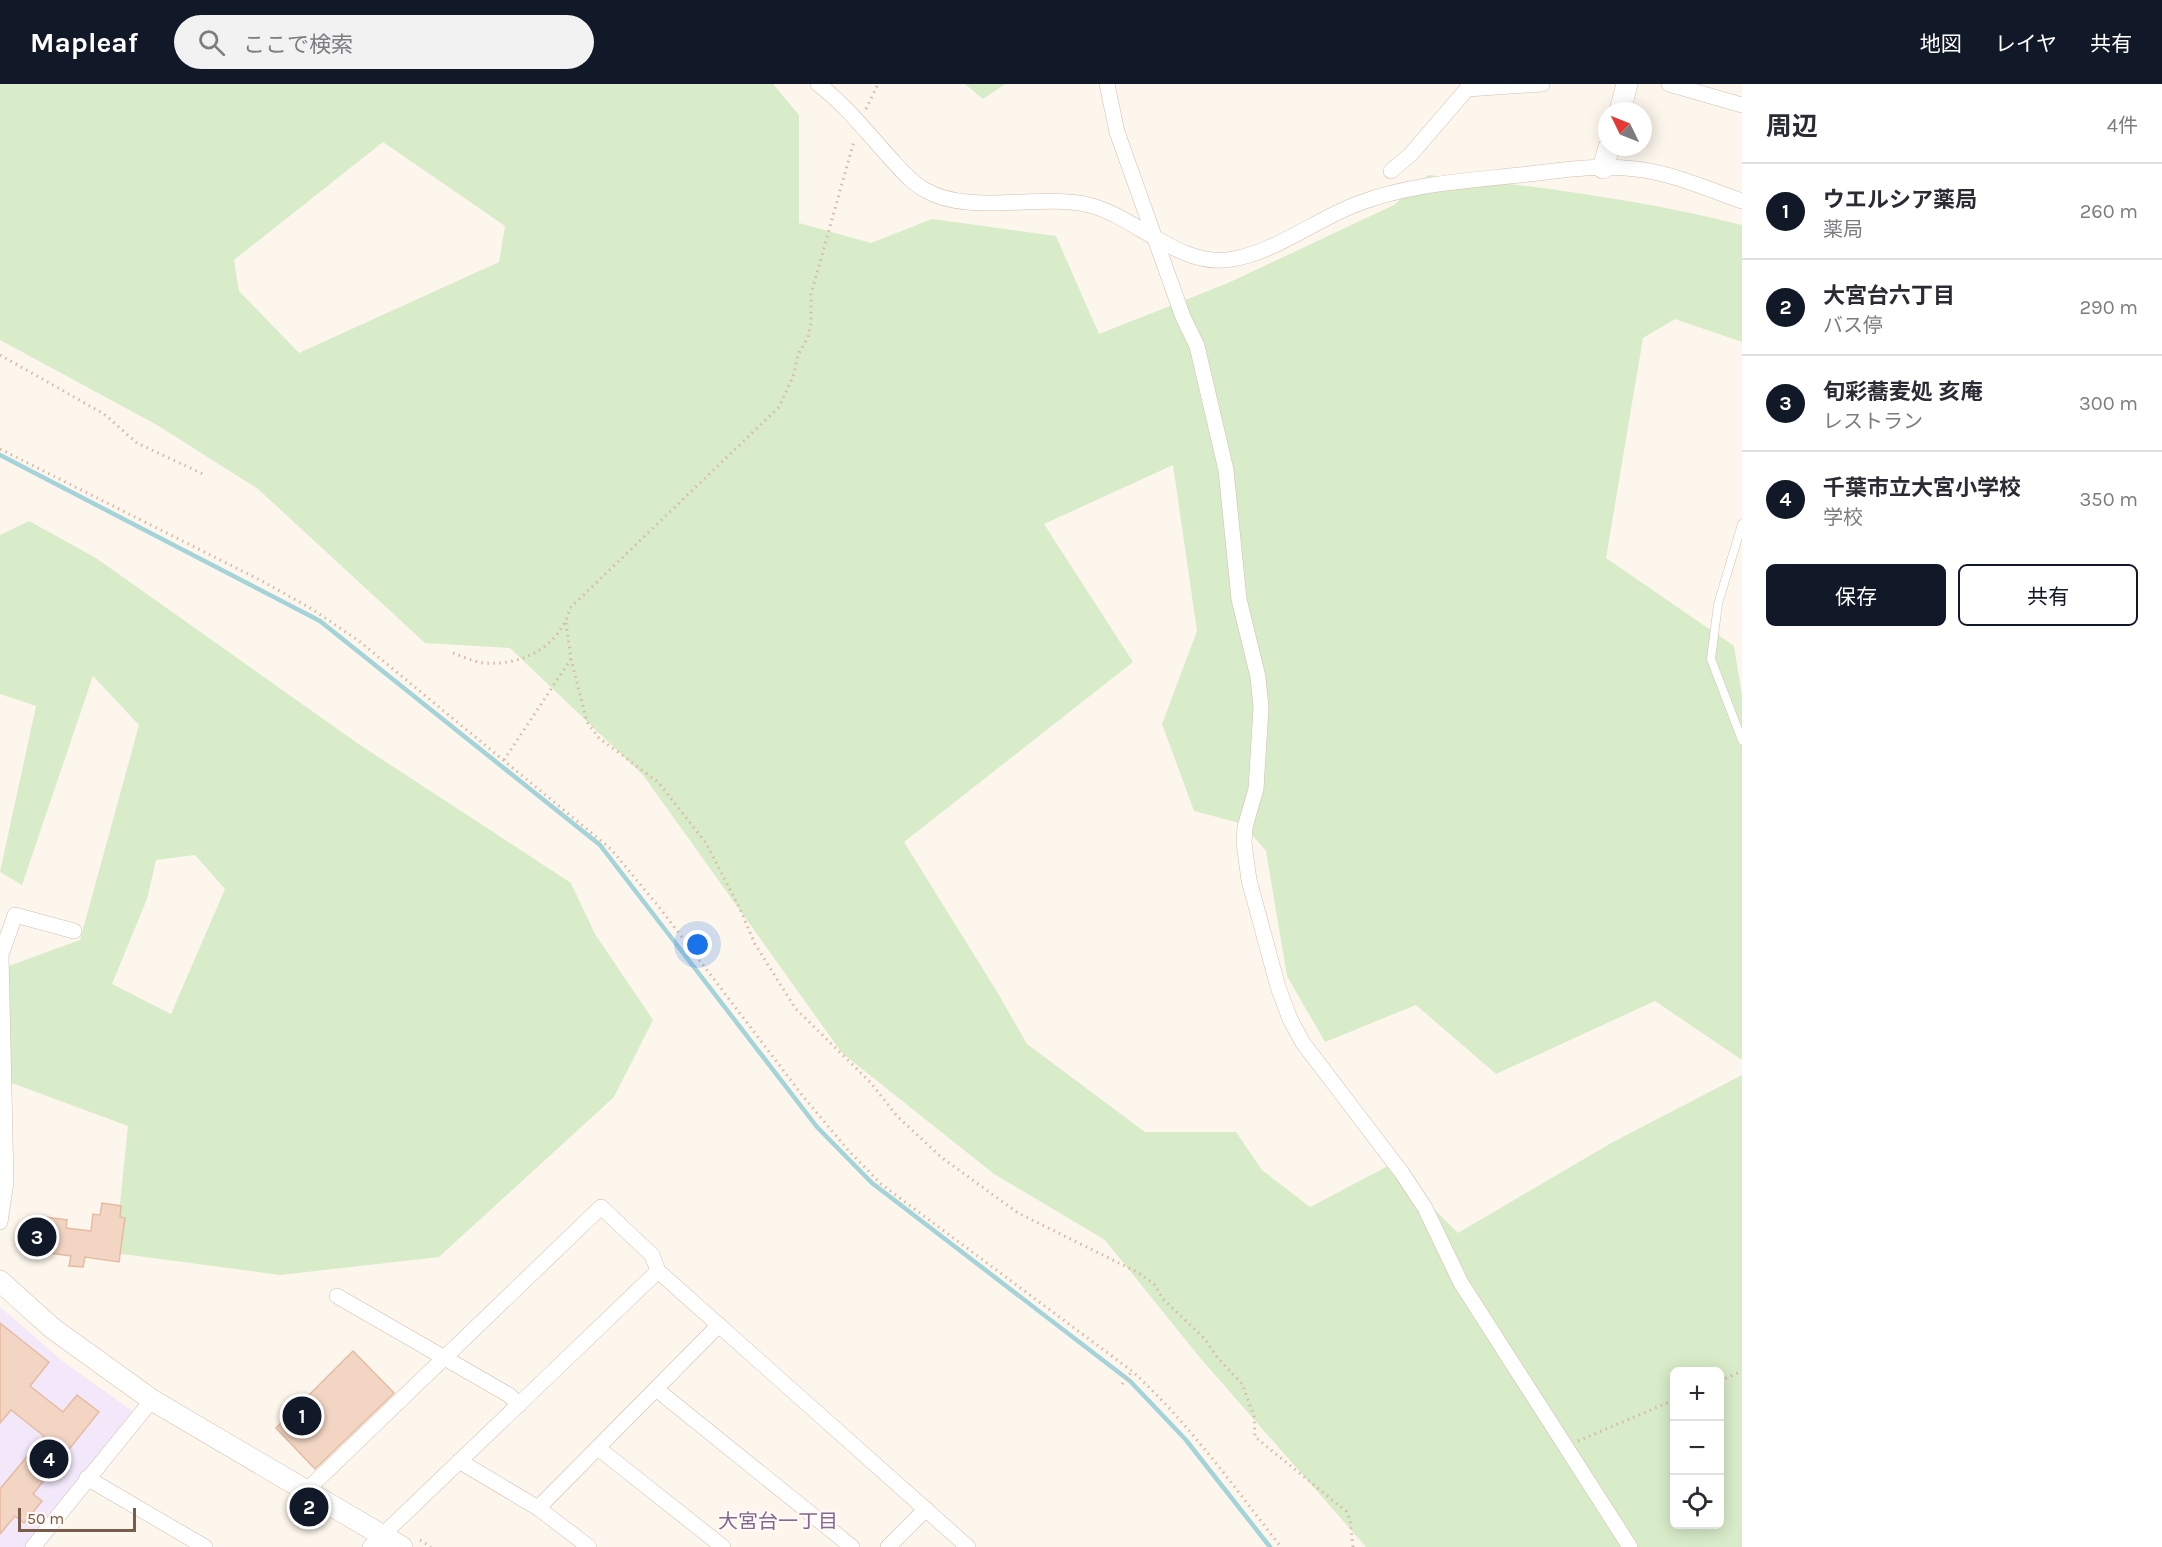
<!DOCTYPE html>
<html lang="ja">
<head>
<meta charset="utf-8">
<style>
  body { margin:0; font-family:Karla,"Noto Sans JP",sans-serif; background:#f2f2f3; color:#2b2b33 }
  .controls { position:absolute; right:18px; bottom:18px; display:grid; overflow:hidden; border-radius:9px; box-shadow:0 3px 15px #0003 }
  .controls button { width:54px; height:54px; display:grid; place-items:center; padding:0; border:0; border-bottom:2px solid #e1e1e2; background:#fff; color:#2b2b33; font:30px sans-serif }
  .compass { position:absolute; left:1598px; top:18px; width:54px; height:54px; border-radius:50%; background:#fff; box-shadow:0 3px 15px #0003; rotate:313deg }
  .scale { position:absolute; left:18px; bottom:15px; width:118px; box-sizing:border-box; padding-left:6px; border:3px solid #7a5c4d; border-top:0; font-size:16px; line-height:21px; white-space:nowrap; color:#7a5c4d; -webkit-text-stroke:4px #fffaf3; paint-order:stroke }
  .you { position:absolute; left:698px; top:861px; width:21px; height:21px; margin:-15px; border:4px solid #fff; border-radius:50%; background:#1a73e8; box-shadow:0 0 0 9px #1a73e833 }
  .badge { display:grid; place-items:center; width:39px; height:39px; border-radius:50%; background:#111827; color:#fff; font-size:20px; font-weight:700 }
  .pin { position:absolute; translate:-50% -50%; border:3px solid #fff; box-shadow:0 2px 6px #0006 }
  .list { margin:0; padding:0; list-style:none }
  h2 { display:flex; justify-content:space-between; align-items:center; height:78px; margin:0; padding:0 24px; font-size:26px }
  h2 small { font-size:20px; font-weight:400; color:#7c7c81 }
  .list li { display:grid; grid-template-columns:39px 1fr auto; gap:18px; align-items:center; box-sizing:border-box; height:96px; padding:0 24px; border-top:2px solid #e1e1e2 }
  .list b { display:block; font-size:22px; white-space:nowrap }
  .list p { margin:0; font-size:20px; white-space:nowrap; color:#7c7c81 }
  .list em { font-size:20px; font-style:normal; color:#7c7c81 }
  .actions { display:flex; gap:12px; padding:18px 24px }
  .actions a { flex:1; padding:14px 0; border:2px solid #111827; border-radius:9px; text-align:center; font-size:21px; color:#111827 }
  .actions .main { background:#111827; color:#fff }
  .icon { flex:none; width:33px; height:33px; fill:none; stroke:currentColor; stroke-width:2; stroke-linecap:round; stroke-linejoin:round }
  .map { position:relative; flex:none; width:1742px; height:1463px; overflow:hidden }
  header { display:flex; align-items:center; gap:36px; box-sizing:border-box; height:84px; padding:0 30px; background:#111827; color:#fff }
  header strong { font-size:28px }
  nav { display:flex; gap:33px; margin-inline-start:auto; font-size:21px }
  .search { width:420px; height:54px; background:#f2f2f3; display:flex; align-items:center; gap:15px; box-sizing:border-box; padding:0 21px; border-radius:33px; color:#7c7c81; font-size:22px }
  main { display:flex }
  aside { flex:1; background:#fff }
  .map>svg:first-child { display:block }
  .education { fill:#f3e8fa }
  .green { fill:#d8ecc9; fill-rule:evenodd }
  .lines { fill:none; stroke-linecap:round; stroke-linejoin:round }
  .stream { stroke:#a5d3da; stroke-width:4.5 }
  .building { fill:#f3d5c3; stroke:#e6bba3; stroke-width:1.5 }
  .lane-casing { stroke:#d1beb0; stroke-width:9 }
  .street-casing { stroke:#d1beb0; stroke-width:16 }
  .secondary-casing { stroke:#d6c0b0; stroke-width:22 }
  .path { stroke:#d9b8a5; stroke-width:3; stroke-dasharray:1.5 4.5; stroke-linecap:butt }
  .lane { stroke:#fff; stroke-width:8 }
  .street { stroke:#fff; stroke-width:15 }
  .secondary { stroke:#fff; stroke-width:21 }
  .labels { text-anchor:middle; stroke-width:4.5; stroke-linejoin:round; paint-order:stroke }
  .neighbourhood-label { font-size:20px; fill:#846695; stroke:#fffaf3 }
</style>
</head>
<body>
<header>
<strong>Mapleaf</strong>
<div class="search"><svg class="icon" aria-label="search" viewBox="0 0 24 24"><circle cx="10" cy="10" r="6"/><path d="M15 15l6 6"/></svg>ここで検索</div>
<nav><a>地図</a><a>レイヤ</a><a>共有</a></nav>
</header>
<main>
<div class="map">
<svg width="1742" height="1463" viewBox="0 0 1742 1463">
  <rect width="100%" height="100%" fill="#fdf6ec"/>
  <polygon class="education" points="0,1223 61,1276 135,1329 28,1463 0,1463"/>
  <g class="green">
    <path d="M0,0H773L799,31V139L871,159L932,135L1056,152L1099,250L1228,199L1394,121L1428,91C1534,102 1639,115 1742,141V258L1675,235L1643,254L1606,474L1734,562L1742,611V976L1655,917L1496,990L1416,921L1325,958L1287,892L1266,767L1243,740L1194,727L1162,640L1197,547L1173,381L1044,440L1133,578L904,758L999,911L1027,960L1145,1048H1236L1262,1086L1310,1123L1390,1081L1458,1149L1613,1058L1742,991V1463H1366L1201,1275L1105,1156L994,1090L842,969L643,691L510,564L425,559L258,405L157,341L0,256ZM383,58L505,142L499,178L299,269L239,207L234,176ZM1674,1288H1720V1440H1674Z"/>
    <polygon points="965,0 1005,0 983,15"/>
    <path d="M29,437L96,474L360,661L571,799L595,850L653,936L614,1013L439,1173L280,1191L115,1169L128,1042L9,998L3,884L80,856L139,641L93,592L22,801L0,788L36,622L0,610V451ZM195,771L225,805L171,930L112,900L147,815L156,776Z"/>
  </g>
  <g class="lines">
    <polyline class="stream" points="0,371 320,537 600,761 817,1043 872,1099 1130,1297 1186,1356 1270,1463"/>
  </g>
  <g class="building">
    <polygon points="102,1119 121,1122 120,1133 125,1134 119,1178 85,1173 83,1183 69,1182 71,1172 21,1165 25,1138 45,1141 46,1133 67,1136 66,1144 91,1147 93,1130 100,1131"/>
    <polygon points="0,1239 49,1278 30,1302 63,1328 77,1311 99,1328 33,1410 42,1417 24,1439 15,1432 0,1450 0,1405 44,1352 11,1326 0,1339"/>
    <polygon points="353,1267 394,1309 315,1385 276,1344"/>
  </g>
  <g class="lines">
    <g class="lane-casing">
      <polyline id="lane" points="1742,440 1718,520 1711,575 1742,656"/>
    </g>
    <g class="street-casing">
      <g id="street">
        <path d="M818,0C846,21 868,50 892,76C902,87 912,99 925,106C970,132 1038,109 1089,121C1137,133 1180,185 1233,175C1275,168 1317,135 1357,120C1409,100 1465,97 1520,91C1558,87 1598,80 1636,85C1672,89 1708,105 1742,117"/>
        <polyline points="1107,0 1117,48 1183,233 1197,262 1226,386 1239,515 1258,593 1261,624 1256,705 1245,743 1244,759 1249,796 1278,903 1290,935 1303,959 1402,1089 1425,1124 1461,1199 1630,1463"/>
        <polyline points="1669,0 1742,21"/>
        <polyline points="1391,87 1411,70 1467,5 1542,0"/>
        <polyline points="0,1138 6,1098 1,871 15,831 74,847"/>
        <polyline points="337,1212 509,1311 519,1321"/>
        <polyline points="656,1305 852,1463"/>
        <polyline points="598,1364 723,1463"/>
        <polyline points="459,1377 538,1424 589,1463"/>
        <polyline points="87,1394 205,1463"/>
        <polyline points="308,1405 601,1123 652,1171 658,1187 968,1463"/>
        <polyline points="538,1424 719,1241"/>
        <polyline points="33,1463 152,1316"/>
        <polyline points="370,1463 658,1187"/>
        <polyline points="888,1463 926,1425"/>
      </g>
    </g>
    <g class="secondary-casing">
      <g id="secondary">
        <polyline points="1620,27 1627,0"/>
        <polyline points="1603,84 1609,63"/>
        <polyline points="0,1197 52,1244 152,1316 402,1463"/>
      </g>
    </g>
    <g class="path">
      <polyline points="866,25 878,0"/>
      <polyline points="0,271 104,330 137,359 203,390"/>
      <path d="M0,365L260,496L312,525L359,557L611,765L659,823L802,1011L848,1066L881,1100L1132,1287C1189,1339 1233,1402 1281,1463"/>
      <polyline points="566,539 571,575 587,638 599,654 658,698 706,759 739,823 755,860 795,924 870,998 897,1032 941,1073 1018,1129 1137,1188 1154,1200 1163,1215 1205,1255 1216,1272 1242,1300 1254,1332 1255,1353 1346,1427 1350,1435 1353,1463"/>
      <path d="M453,569C462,572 474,578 484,579C522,582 560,563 570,524L779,323L793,293L798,271L808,253L811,239V210L854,57"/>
      <polyline points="504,676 571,575"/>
      <polyline points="1720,1297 1742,1287"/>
      <polyline points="1122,1300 1132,1287"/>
      <polyline points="1578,1357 1674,1316"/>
      <polyline points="420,1456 431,1463"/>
    </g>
    <use href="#lane" class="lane"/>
    <use href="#street" class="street"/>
    <use href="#secondary" class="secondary"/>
  </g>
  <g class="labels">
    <g class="neighbourhood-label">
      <text x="778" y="1444">大宮台一丁目</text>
    </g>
  </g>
</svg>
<div class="controls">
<button>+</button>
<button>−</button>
<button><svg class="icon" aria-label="locate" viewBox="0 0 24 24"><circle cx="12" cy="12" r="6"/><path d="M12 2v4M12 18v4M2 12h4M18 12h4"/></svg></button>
</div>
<svg class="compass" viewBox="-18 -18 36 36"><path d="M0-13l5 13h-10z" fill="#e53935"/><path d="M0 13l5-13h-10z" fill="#7c7c81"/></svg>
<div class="scale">50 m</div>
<div class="you"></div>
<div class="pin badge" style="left:302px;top:1332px">1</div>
<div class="pin badge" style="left:309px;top:1423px">2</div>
<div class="pin badge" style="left:37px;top:1153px">3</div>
<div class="pin badge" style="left:49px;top:1375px">4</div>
</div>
<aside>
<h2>周辺<small>4件</small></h2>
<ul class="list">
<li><span class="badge">1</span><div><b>ウエルシア薬局</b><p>薬局</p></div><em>260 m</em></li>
<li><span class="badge">2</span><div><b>大宮台六丁目</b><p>バス停</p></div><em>290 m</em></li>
<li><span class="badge">3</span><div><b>旬彩蕎麦処 亥庵</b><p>レストラン</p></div><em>300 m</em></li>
<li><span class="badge">4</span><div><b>千葉市立大宮小学校</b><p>学校</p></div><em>350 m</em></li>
</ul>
<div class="actions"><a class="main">保存</a><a>共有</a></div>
</aside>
</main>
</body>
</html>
